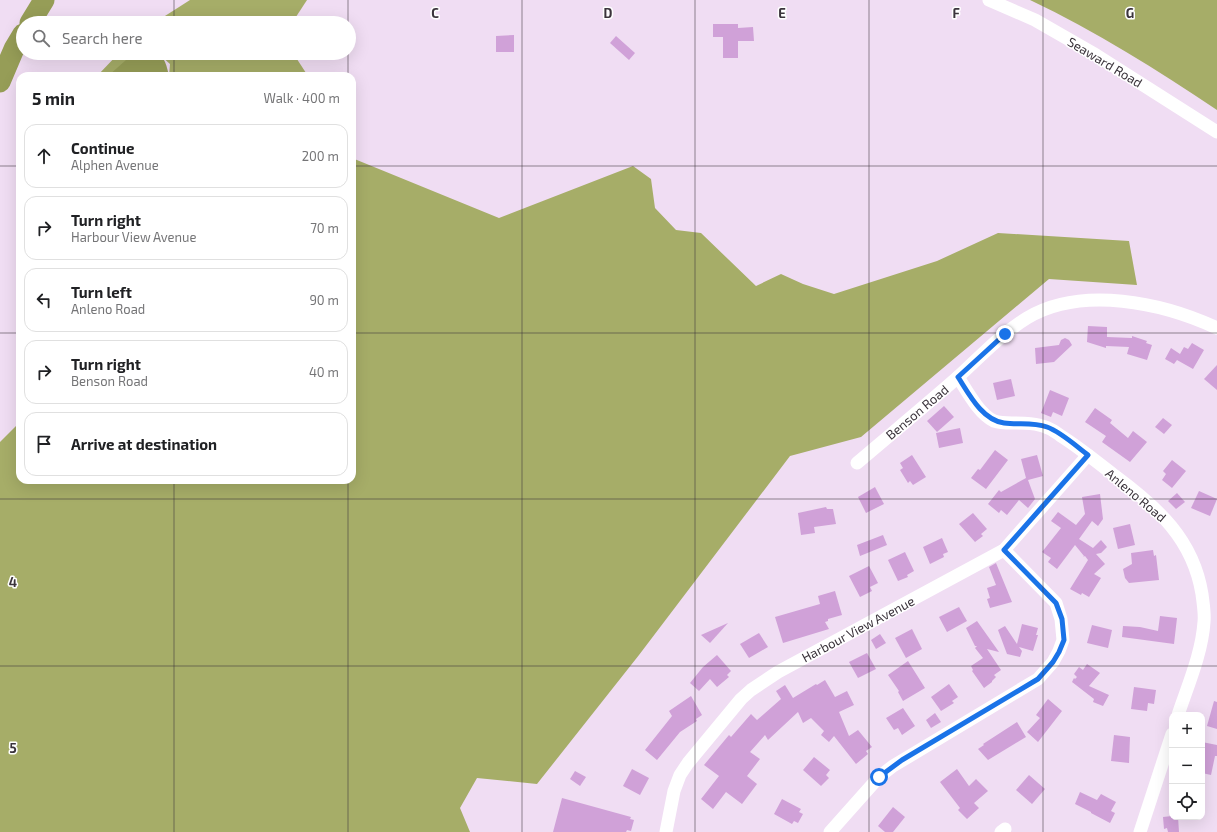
<!DOCTYPE html>
<html lang="en">
<head>
<meta charset="utf-8">
<style>
  body { margin:0; font-family:"Exo 2",sans-serif; background:#f6f6f6; color:#202124 }
  .controls { position:absolute; right:12px; bottom:12px; display:grid; overflow:hidden; border-radius:8px; box-shadow:0 4px 16px #0002 }
  .controls button { width:36px; height:36px; display:grid; place-items:center; padding:0; border:0; border-bottom:1px solid #e0e0e0; background:#fff; color:#202124; font:20px sans-serif }
  .stop { position:absolute; width:12px; height:12px; margin:-9px; border:3px solid #1a73e8; border-radius:50%; background:#fff }
  .stop.end { background:#1a73e8; border-color:#fff; box-shadow:0 1px 4px #0008 }
  .list { margin:0; padding:0; list-style:none }
  h2 { display:flex; justify-content:space-between; align-items:center; height:52px; margin:0; padding:0 16px; font-size:17px }
  h2 small { font-size:13px; font-weight:400; color:#757577 }
  .list li { display:grid; grid-template-columns:26px 1fr auto; gap:12px; align-items:center; box-sizing:border-box; height:64px; margin:0 8px 8px; padding:0 8px; border:1px solid #e0e0e0; border-radius:12px }
  .list b { display:block; font-size:15px; white-space:nowrap }
  .list p { margin:0; font-size:13px; white-space:nowrap; color:#757577 }
  .list em { font-size:13px; font-style:normal; color:#757577 }
  .icon { flex:none; width:22px; height:22px; fill:none; stroke:currentColor; stroke-width:2; stroke-linecap:round; stroke-linejoin:round }
  .map { position:relative; flex:none; width:1217px; height:832px; overflow:hidden }
  .search { position:absolute; background:#fff; box-shadow:0 4px 16px #0002; left:16px; top:16px; width:340px; height:44px; display:flex; align-items:center; gap:10px; box-sizing:border-box; padding:0 14px; border-radius:22px; color:#757577; font-size:15px }
  .panel { position:absolute; background:#fff; box-shadow:0 4px 16px #0002; left:16px; top:72px; width:340px; height:412px; border-radius:12px }
  .map>svg:first-child { display:block }
  .forest { fill:#a6ad68 }
  .water { fill:#969d57 }
  .lines { fill:none; stroke-linecap:round; stroke-linejoin:round }
  .river { stroke:#969d57; stroke-width:21 }
  .building { fill:#d0a1d8 }
  .minor { stroke:#fff; stroke-width:13 }
  .route { stroke:#1a73e8; stroke-width:5 }
  .grid { fill:none; stroke:#3b343c; stroke-width:1; stroke-opacity:0.55 }
  .labels { text-anchor:middle; stroke-width:3; stroke-linejoin:round; paint-order:stroke }
  .street-label { font-size:13px; fill:#3b343c; stroke:#fff }
  .grid-label { font-size:13px; text-anchor:middle; font-weight:bold; fill:#3b343c; stroke:#fff; stroke-width:3; stroke-linejoin:round; paint-order:stroke }
</style>
</head>
<body>
<div class="map">
<svg width="1217" height="832" viewBox="0 0 1217 832">
  <rect width="100%" height="100%" fill="#f0ddf3"/>
  <g class="forest">
    <polygon points="190,0 307,0 292,23 154,23"/>
    <path d="M1030,0H1217V110C1157,70 1096,31 1030,0Z"/>
    <polygon points="119,53 293,53 308,76 169,76 170,64 160,55 109,76 97,76"/>
    <polygon points="352,158 499,218 633,166 651,179 655,208 676,230 701,233 756,286 781,274 803,284 834,294 937,261 998,233 1129,241 1137,285 1049,279 861,437 790,456 639,655 537,784 477,778 460,808 470,832 0,832 0,442 20,422 20,480 352,480"/>
  </g>
  <path class="water" d="M139,53C161,53 164,53 169,76H108L126,60Z"/>
  <g class="lines">
    <g class="river">
      <polyline points="30,23 44,0"/>
      <polyline points="0,82 14,49 23,34"/>
    </g>
  </g>
  <g class="building">
    <polygon points="713,24 738,24 738,28 753,27 754,41 738,41 738,58 723,58 723,37 713,37"/>
    <polygon points="514,35 514,52 496,52 496,36"/>
    <polygon points="616,36 635,53 629,60 610,43"/>
    <polygon points="1088,326 1107,327 1107,337 1132,338 1132,336 1147,341 1146,343 1152,345 1147,360 1127,354 1129,347 1106,346 1106,348 1087,342"/>
    <polygon points="1065,338 1069,340 1072,345 1054,362 1036,364 1035,348 1059,345 1061,340"/>
    <polygon points="1192,343 1204,350 1193,369 1177,360 1174,364 1165,359 1171,348 1180,354 1184,347 1188,349"/>
    <polygon points="1217,365 1217,390 1204,379"/>
    <polygon points="1011,379 1015,396 997,400 993,383"/>
    <polygon points="1050,390 1069,398 1062,416 1053,412 1051,417 1041,413"/>
    <polygon points="944,406 954,417 937,432 927,421"/>
    <polygon points="1095,408 1112,420 1110,423 1128,438 1133,431 1147,442 1130,462 1102,442 1106,436 1085,422"/>
    <polygon points="1163,418 1172,425 1164,434 1155,427"/>
    <polygon points="960,428 963,443 939,448 936,433"/>
    <polygon points="995,450 1008,460 986,489 971,478 978,469 980,470"/>
    <polygon points="912,455 926,477 913,485 910,481 908,483 900,470 903,468 900,463"/>
    <polygon points="1037,455 1043,476 1028,480 1035,499 1028,508 1019,500 1007,515 1001,510 999,513 988,504 999,490 1001,492 1026,478 1021,459"/>
    <polygon points="1172,460 1186,471 1172,488 1162,480 1166,474 1163,471"/>
    <polygon points="875,487 884,504 866,513 858,497"/>
    <polygon points="1199,491 1217,499 1210,516 1191,508"/>
    <polygon points="1177,493 1185,502 1176,509 1168,501"/>
    <polygon points="1100,494 1103,519 1098,526 1092,521 1079,539 1093,548 1101,540 1107,547 1101,553 1096,554 1105,564 1094,574 1101,578 1089,597 1082,593 1081,595 1070,589 1088,560 1085,556 1083,557 1084,556 1075,545 1057,569 1048,562 1051,558 1042,552 1061,528 1051,521 1058,512 1076,525 1085,514 1082,497"/>
    <polygon points="826,507 827,509 833,509 836,524 814,527 815,533 801,535 798,513"/>
    <polygon points="973,513 987,529 981,534 983,536 975,542 959,524"/>
    <polygon points="1130,524 1135,545 1118,549 1113,528"/>
    <polygon points="883,535 887,545 860,556 857,545"/>
    <polygon points="942,538 948,552 943,554 944,557 930,564 923,547"/>
    <polygon points="1153,550 1154,556 1156,555 1159,580 1129,583 1125,578 1123,569 1132,564 1131,553"/>
    <polygon points="905,552 914,571 907,575 908,577 898,581 888,560"/>
    <polygon points="996,563 1012,602 990,608 987,599 990,598 987,588 996,585 989,567"/>
    <polygon points="869,566 878,583 870,587 872,591 860,597 849,576"/>
    <polygon points="835,591 842,615 828,619 828,621 825,622 829,629 783,643 775,617 820,604 818,596"/>
    <polygon points="959,607 967,621 947,632 939,617"/>
    <polygon points="1160,616 1177,618 1174,644 1122,637 1123,626 1140,627 1158,631"/>
    <polygon points="977,621 999,652 987,649 1001,670 994,675 996,677 992,681 992,682 984,688 972,671 973,670 971,666 983,658 975,648 977,646 975,646 966,628"/>
    <polygon points="728,623 710,643 701,635"/>
    <polygon points="1022,624 1038,628 1036,635 1038,635 1033,651 1019,647 1022,651 1020,657 1007,654 998,630 1005,626 1017,644"/>
    <polygon points="1092,625 1112,630 1108,648 1087,643"/>
    <polygon points="912,629 922,649 906,658 895,638"/>
    <polygon points="759,633 768,647 749,658 740,644"/>
    <polygon points="880,634 886,643 876,649 871,640"/>
    <polygon points="867,653 876,669 858,678 849,662"/>
    <polygon points="717,655 731,671 727,675 729,677 717,687 710,679 699,691 690,683 703,667"/>
    <polygon points="908,661 925,688 903,701 898,692 899,691 888,675"/>
    <polygon points="1087,664 1100,673 1089,686 1109,695 1103,706 1093,702 1094,699 1072,682 1074,678 1075,679 1077,677 1074,674 1079,667 1083,670"/>
    <polygon points="825,680 835,697 847,691 854,705 839,712 849,736 858,730 872,747 866,751 868,754 856,764 834,736 829,742 821,735 824,731 811,718 803,723 798,712 768,740 765,735 750,752 760,759 747,776 757,784 742,804 726,792 713,809 701,799 719,776 704,765 729,735 731,737 751,714 757,720 781,699 776,691 785,685 793,698 816,684 817,685"/>
    <polygon points="949,684 958,697 952,701 954,703 941,711 931,697"/>
    <polygon points="1134,687 1156,690 1154,704 1148,703 1147,711 1131,709"/>
    <polygon points="691,696 702,715 696,719 697,721 680,732 657,760 645,750 672,716 669,711"/>
    <polygon points="1048,699 1062,711 1038,742 1027,732 1040,718 1036,715"/>
    <polygon points="1214,701 1217,702 1217,729 1207,726"/>
    <polygon points="903,708 915,726 902,735 898,728 894,730 886,718"/>
    <polygon points="935,713 941,722 931,728 926,720"/>
    <polygon points="1017,722 1026,737 988,760 978,749 984,745 983,744"/>
    <polygon points="1114,735 1130,737 1129,763 1111,761"/>
    <polygon points="1202,742 1217,745 1217,756 1215,756 1211,775 1202,773"/>
    <polygon points="814,757 830,770 826,775 829,778 821,786 803,770"/>
    <polygon points="632,769 649,778 640,795 623,786"/>
    <polygon points="957,769 969,786 976,779 988,791 974,803 979,808 967,819 958,810 960,808 940,782"/>
    <polygon points="575,771 586,777 580,786 570,779"/>
    <polygon points="1029,775 1045,789 1032,804 1016,790"/>
    <polygon points="1080,792 1097,800 1101,794 1116,802 1111,811 1115,813 1110,823 1091,813 1091,812 1075,804"/>
    <polygon points="562,798 631,817 630,819 634,820 631,831 627,830 626,832 553,832"/>
    <polygon points="782,799 801,809 799,812 803,814 798,823 794,821 792,824 774,814"/>
    <polygon points="893,807 905,817 893,832 885,832 878,826"/>
    <polygon points="1172,816 1178,817 1179,832 1168,832 1167,828 1164,829 1163,817"/>
  </g>
  <g class="lines">
    <g class="minor">
      <polyline points="989,0 1035,20 1096,55 1217,132"/>
      <path d="M958,377C967,391 979,414 994,421C1000,423 1007,423 1012,423C1024,423 1037,423 1048,428C1053,430 1057,433 1061,436C1080,448 1097,462 1115,476C1158,508 1193,539 1202,594C1203,603 1205,613 1204,622C1202,653 1188,685 1178,715"/>
      <path d="M857,463C891,434 925,406 958,377C981,356 1001,334 1027,318C1082,285 1163,303 1217,328"/>
      <polyline points="666,832 674,791 680,775 688,763 741,699 751,690 778,672 1004,550 1088,455"/>
      <polyline points="830,832 879,777 893,766 1038,679 1053,662 1059,651 1063,640 1061,619 1056,603 1004,550"/>
      <polyline points="1001,832 1005,829"/>
      <polyline points="1140,832 1172,734"/>
    </g>
  </g>
  <g class="lines">
    <path class="route" d="M879,777L902,760L1038,679L1053,662L1059,652L1064,640L1062,619L1056,603L1004,550L1088,455C1076,446 1061,432 1047,427C1033,422 1019,425 1004,423C982,420 969,394 958,377L1005,334"/>
  </g>
  <path class="grid" d="M174,0V23M348,0V23M522,0V832M695,0V832M869,0V832M1043,0V832M174,53V76M348,53V76M0,166H20M352,166H1217M0,333H20M352,333H1217M174,480V832M348,480V832M0,499H1217M0,666H1217"/>
  <g class="labels">
    <g class="street-label">
      <text transform="translate(1105 62) rotate(31)" y="5">Seaward Road</text>
      <text transform="translate(917 412) rotate(-40)" y="5">Benson Road</text>
      <text transform="translate(1136 495) rotate(40)" y="5">Anleno Road</text>
      <text transform="translate(858 629) rotate(-28)" y="5">Harbour View Avenue</text>
    </g>
  </g>
  <g class="grid-label">
    <text x="435" y="18">C</text>
    <text x="608" y="18">D</text>
    <text x="782" y="18">E</text>
    <text x="956" y="18">F</text>
    <text x="1130" y="18">G</text>
    <text x="13" y="587">4</text>
    <text x="13" y="753">5</text>
  </g>
</svg>
<div class="controls">
<button>+</button>
<button>−</button>
<button><svg class="icon" aria-label="locate" viewBox="0 0 24 24"><circle cx="12" cy="12" r="6"/><path d="M12 2v4M12 18v4M2 12h4M18 12h4"/></svg></button>
</div>
<div class="stop" style="left:879px;top:777px"></div>
<div class="stop end" style="left:1005px;top:334px"></div>
<div class="search"><svg class="icon" aria-label="search" viewBox="0 0 24 24"><circle cx="10" cy="10" r="6"/><path d="M15 15l6 6"/></svg>Search here</div>
<section class="panel">
<h2>5 min<small>Walk · 400 m</small></h2>
<ul class="list">
<li><svg class="icon" aria-label="ahead" viewBox="0 0 24 24"><path d="M12 20V5M6 11l6-6 6 6"/></svg><div><b>Continue</b><p>Alphen Avenue</p></div><em>200 m</em></li>
<li><svg class="icon" aria-label="right" viewBox="0 0 24 24"><path d="M7 20v-9h11M14 6l5 5-5 5"/></svg><div><b>Turn right</b><p>Harbour View Avenue</p></div><em>70 m</em></li>
<li><svg class="icon" aria-label="left" viewBox="0 0 24 24"><path d="M17 20v-9H6M10 6l-5 5 5 5"/></svg><div><b>Turn left</b><p>Anleno Road</p></div><em>90 m</em></li>
<li><svg class="icon" aria-label="right" viewBox="0 0 24 24"><path d="M7 20v-9h11M14 6l5 5-5 5"/></svg><div><b>Turn right</b><p>Benson Road</p></div><em>40 m</em></li>
<li><svg class="icon" aria-label="arrive" viewBox="0 0 24 24"><path d="M6 21V4h12l-3 4 3 4H6"/></svg><div><b>Arrive at destination</b></div></li>
</ul>
</section>
</div>
</body>
</html>
